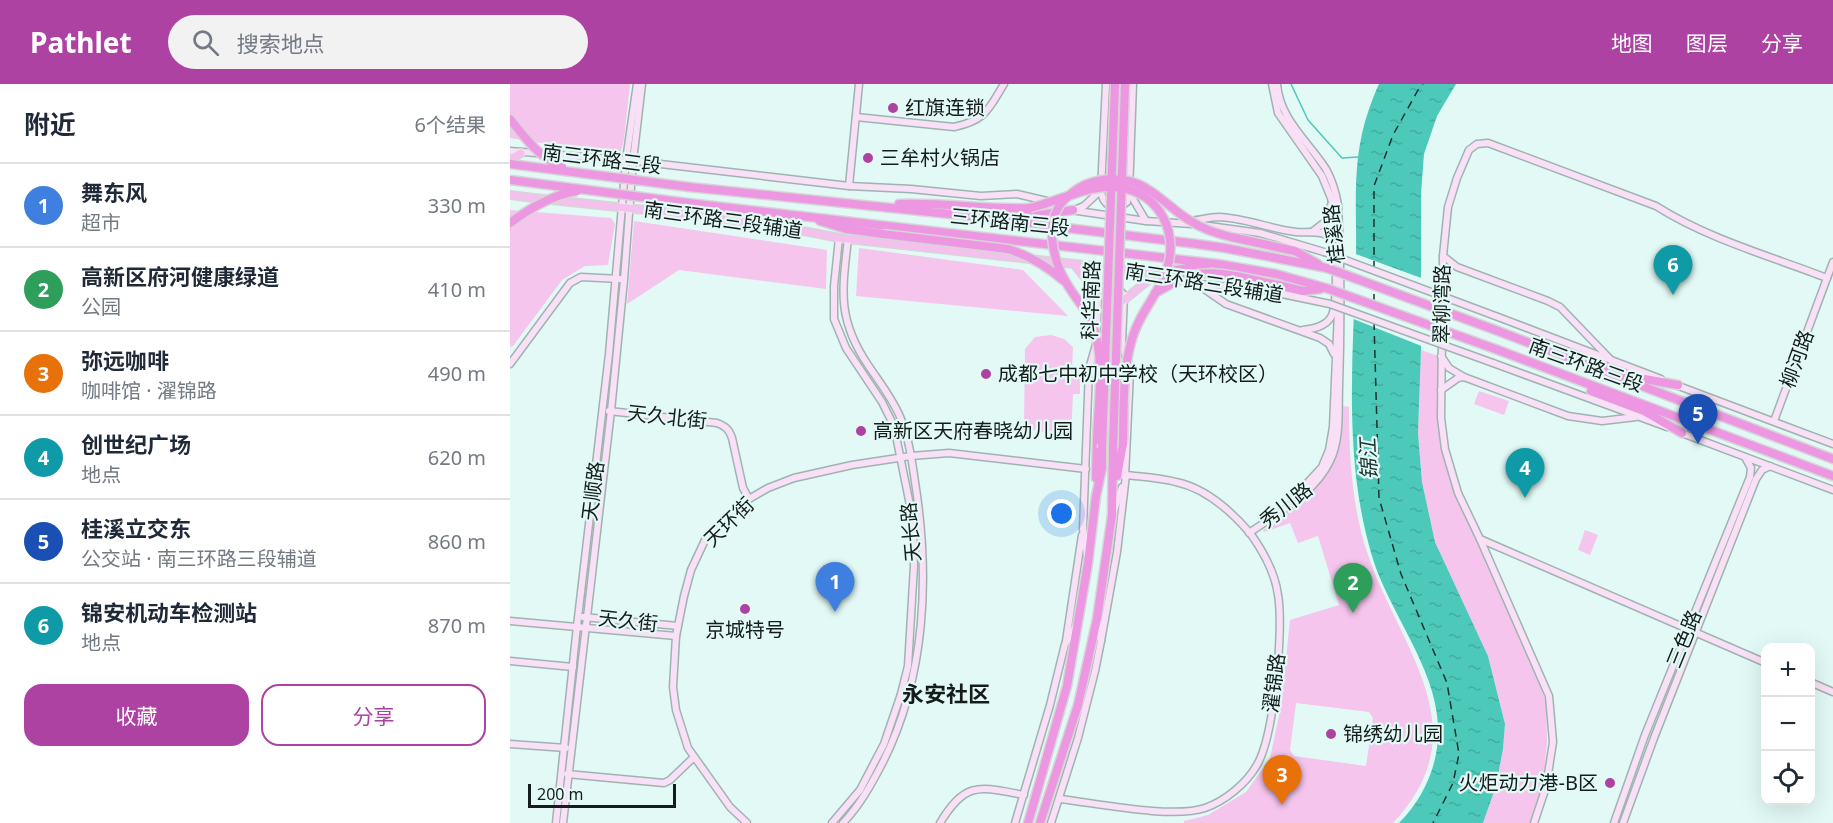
<!DOCTYPE html>
<html lang="zh">
<head>
<meta charset="utf-8">
<style>
  body { margin:0; font-family:"Noto Sans","Noto Sans SC",sans-serif; background:#f2f2f3; color:#1f2937 }
  .controls { position:absolute; right:18px; bottom:18px; display:grid; overflow:hidden; border-radius:12px; box-shadow:0 6px 24px #0002 }
  .controls button { width:54px; height:54px; display:grid; place-items:center; padding:0; border:0; border-bottom:2px solid #e0e1e3; background:#fff; color:#1f2937; font:30px sans-serif }
  .scale { position:absolute; left:18px; bottom:15px; width:148px; box-sizing:border-box; padding-left:6px; border:3px solid #151d1c; border-top:0; font-size:16px; line-height:21px; white-space:nowrap; color:#151d1c; -webkit-text-stroke:4px #e2f9f5; paint-order:stroke }
  .you { position:absolute; left:552px; top:430px; width:21px; height:21px; margin:-15px; border:4px solid #fff; border-radius:50%; background:#1a73e8; box-shadow:0 0 0 9px #1a73e833 }
  .badge { display:grid; place-items:center; width:39px; height:39px; border-radius:50%; background:#ae42a3; color:#fff; font-size:20px; font-weight:700 }
  .pin { position:absolute; translate:-50% -50px; filter:drop-shadow(0 2px 3px #0008) }
  .pin::after { content:''; position:absolute; top:32px; width:21px; height:18px; background:inherit; clip-path:polygon(0 0,100% 0,50% 100%) }
  .list { margin:0; padding:0; list-style:none }
  h2 { display:flex; justify-content:space-between; align-items:center; height:78px; margin:0; padding:0 24px; font-size:26px }
  h2 small { font-size:20px; font-weight:400; color:#747a83 }
  .list li { display:grid; grid-template-columns:39px 1fr auto; gap:18px; align-items:center; box-sizing:border-box; height:84px; padding:0 24px; border-top:2px solid #e0e1e3 }
  .list b { display:block; font-size:22px; white-space:nowrap }
  .list p { margin:0; font-size:20px; white-space:nowrap; color:#747a83 }
  .list em { font-size:20px; font-style:normal; color:#747a83 }
  .actions { display:flex; gap:12px; padding:18px 24px }
  .actions a { flex:1; padding:14px 0; border:2px solid #ae42a3; border-radius:18px; text-align:center; font-size:21px; color:#ae42a3 }
  .actions .main { background:#ae42a3; color:#fff }
  .icon { flex:none; width:33px; height:33px; fill:none; stroke:currentColor; stroke-width:2; stroke-linecap:round; stroke-linejoin:round }
  .map { position:relative; flex:none; width:1323px; height:739px; overflow:hidden }
  header { display:flex; align-items:center; gap:36px; box-sizing:border-box; height:84px; padding:0 30px; background:#ae42a3; color:#fff }
  header strong { font-size:28px }
  nav { display:flex; gap:33px; margin-inline-start:auto; font-size:21px }
  .search { width:420px; height:54px; background:#f2f2f3; display:flex; align-items:center; gap:15px; box-sizing:border-box; padding:0 21px; border-radius:33px; color:#747a83; font-size:22px }
  main { display:flex }
  aside { flex:1; background:#fff }
  .map>svg:first-child { display:block }
  .park { fill:#f5c5ed; fill-rule:evenodd }
  .water { fill:url(#water-ripples) }
  .pier { fill:#e2f9f5 }
  .lines { fill:none; stroke-linecap:round; stroke-linejoin:round }
  .stream { stroke:#4dc9ba; stroke-width:1.5 }
  .ferry { stroke:#1c322e; stroke-width:1.5; stroke-dasharray:8 6; stroke-linecap:butt }
  .secondary-casing { stroke:#9fb4b0; stroke-width:9 }
  .primary-casing { stroke:#d5d6d6; stroke-width:10 }
  .highway-casing { stroke:#d5d6d6; stroke-width:11 }
  .secondary { stroke:#fae0f6; stroke-width:6 }
  .primary { stroke:#f4c0ed; stroke-width:7 }
  .highway { stroke:#ed96e1; stroke-width:8 }
  .secondary-bridge-casing { stroke:#9fb4b0; stroke-width:9; stroke-linecap:butt }
  .highway-bridge-casing { stroke:#d5d6d6; stroke-width:11; stroke-linecap:butt }
  .secondary-bridge { stroke:#fae0f6; stroke-width:6 }
  .highway-bridge { stroke:#ed96e1; stroke-width:8 }
  .poi-dot { fill:#ae42a3; stroke:#e2f9f5; stroke-width:2 }
  .labels { text-anchor:middle; stroke-width:4.5; stroke-linejoin:round; paint-order:stroke }
  .poi-label { font-size:20px; fill:#151d1c; stroke:#e2f9f5; text-anchor:start }
  .street-label { font-size:20px; fill:#151d1c; stroke:#e2f9f5 }
  .water-label { font-size:21px; font-style:italic; fill:#1c322e; stroke:#e2f9f5 }
  .quarter-label { font-size:22px; font-weight:bold; fill:#151d1c; stroke:#e2f9f5 }
</style>
</head>
<body>
<header>
<strong>Pathlet</strong>
<div class="search"><svg class="icon" aria-label="search" viewBox="0 0 24 24"><circle cx="10" cy="10" r="6"/><path d="M15 15l6 6"/></svg>搜索地点</div>
<nav><a>地图</a><a>图层</a><a>分享</a></nav>
</header>
<main>
<aside>
<h2>附近<small>6个结果</small></h2>
<ul class="list">
<li><span class="badge" style="background:#3f7fe0">1</span><div><b>舞东风</b><p>超市</p></div><em>330 m</em></li>
<li><span class="badge" style="background:#2e9e5b">2</span><div><b>高新区府河健康绿道</b><p>公园</p></div><em>410 m</em></li>
<li><span class="badge" style="background:#e8710a">3</span><div><b>弥远咖啡</b><p>咖啡馆 · 濯锦路</p></div><em>490 m</em></li>
<li><span class="badge" style="background:#0f9aa8">4</span><div><b>创世纪广场</b><p>地点</p></div><em>620 m</em></li>
<li><span class="badge" style="background:#1a4fb4">5</span><div><b>桂溪立交东</b><p>公交站 · 南三环路三段辅道</p></div><em>860 m</em></li>
<li><span class="badge" style="background:#0f9aa8">6</span><div><b>锦安机动车检测站</b><p>地点</p></div><em>870 m</em></li>
</ul>
<div class="actions"><a class="main">收藏</a><a>分享</a></div>
</aside>
<div class="map">
<svg width="1323" height="739" viewBox="0 0 1323 739">
  <defs>
    <pattern id="water-ripples" width="26" height="14" patternUnits="userSpaceOnUse" patternTransform="scale(1.5)"><rect width="26" height="14" fill="#4dc9ba"/><path d="M2 4q2-2 4 0t4 0M15 11q2-2 4 0t4 0" fill="none" stroke="#42ac9f"/></pattern>
  </defs>
  <rect width="100%" height="100%" fill="#e2f9f5"/>
  <g class="park">
    <polygon points="0,0 120,0 114,55 110,72 0,54"/>
    <polygon points="0,126 101,134 105,140 98,181 75,182 52,196 3,262 0,263"/>
    <polygon points="124,137 317,166 316,205 169,186 117,220"/>
    <polygon points="349,164 513,186 558,232 346,212"/>
    <polygon points="541,251 554,255 563,263 562,287 570,288 570,310 563,310 561,353 514,344 515,265 525,253"/>
    <polygon points="911,266 928,272 929,318 933,366 984,491 1023,578 1036,619 1037,658 1033,699 1021,739 973,739 986,702 993,665 995,640 978,572 925,458 912,398 908,349"/>
    <polygon points="969,307 999,317 994,331 964,320"/>
    <path d="M833,322L839,323C839,373 842,424 858,471C891,567 971,645 883,739H674V737L698,731L736,708L760,674L771,622L780,536L829,521L808,452L788,459L780,439L754,448L753,446C785,421 820,402 829,360C832,348 832,334 833,322ZM786,619L859,628L863,634L856,682L784,672L780,666Z"/>
    <polygon points="1075,446 1088,451 1080,471 1068,466"/>
  </g>
  <path class="water" d="M869,0H946L927,32L914,70L911,110V266L908,349L912,398L925,458L978,572L995,640L993,665L986,702L973,739H889C915,713 930,677 928,641C925,581 879,529 862,472C833,376 843,273 846,174C847,121 841,77 859,25C862,17 865,8 869,0Z"/>
  <polygon class="pier" points="843,169 914,195 914,263 841,234"/>
  <g class="lines">
    <polyline class="stream" points="781,0 798,36 832,74 848,73"/>
    <g class="ferry">
      <polyline points="864,185 864,102 883,51 908,6 913,0"/>
      <polyline points="864,218 864,205"/>
      <polyline points="864,238 869,414 891,490 937,599 949,670 943,699 923,739"/>
    </g>
    <g class="secondary-casing">
      <g id="secondary">
        <polyline points="623,0 619,108 636,137"/>
        <polyline points="762,0 768,29 812,92 821,114 825,133"/>
        <path d="M346,33L444,43C476,36 478,26 494,0"/>
        <polyline points="0,67 116,76 339,102 401,105 471,112 507,110 541,118"/>
        <polyline points="339,102 349,0"/>
        <path d="M591,106C592,121 604,129 617,118L619,108"/>
        <polyline points="561,126 636,137 682,140"/>
        <polyline points="564,126 574,122 591,106 596,0"/>
        <path d="M681,137C690,136 700,133 709,133C735,134 761,145 786,148C796,149 811,146 818,152C828,159 828,223 821,233C816,242 803,245 793,246"/>
        <polyline points="692,141 750,149 814,168"/>
        <polyline points="802,148 816,137 821,121"/>
        <polyline points="933,172 947,183 1038,217 1050,223 1100,275"/>
        <polyline points="651,190 687,200 743,204 820,220"/>
        <polyline points="687,200 716,220 810,254 819,260 824,270"/>
        <polyline points="988,233 1151,295"/>
        <polyline points="587,247 588,210 596,202 607,203 614,211 612,259 620,288 615,393"/>
        <polyline points="931,272 939,284 954,293"/>
        <polyline points="983,279 1157,343"/>
        <polyline points="0,280 60,199 71,193 110,195"/>
        <polyline points="1166,301 1323,360"/>
        <polyline points="931,306 948,294 954,293 1058,332 1092,337 1126,333"/>
        <path d="M99,327L207,339C215,342 219,345 222,354L233,404L239,415"/>
        <polyline points="1264,337 1323,178"/>
        <polyline points="1169,348 1323,406"/>
        <polyline points="788,409 812,383 819,366 823,343 828,227"/>
        <polyline points="604,427 612,403"/>
        <path d="M739,449C768,429 805,409 820,377C831,355 828,327 829,304C831,243 831,182 828,121C826,109 822,96 816,85C798,57 770,36 767,0"/>
        <polyline points="970,455 1256,579"/>
        <polyline points="577,471 573,445 579,285 587,257"/>
        <polyline points="73,533 168,542"/>
        <polyline points="0,537 166,552"/>
        <polyline points="556,557 572,451"/>
        <polyline points="0,577 63,583"/>
        <polyline points="1300,598 1323,608"/>
        <polyline points="0,660 56,664"/>
        <polyline points="57,690 154,699 160,696 184,673"/>
        <path d="M550,715C586,719 662,735 695,724C715,717 736,700 747,681C764,652 774,545 768,511C765,488 753,467 740,449C721,427 695,404 666,398C650,394 633,393 616,391L607,468L591,557"/>
        <polyline points="46,739 67,542 99,270 116,76 127,0"/>
        <polyline points="53,739 101,327 114,196 123,77 132,0"/>
        <polyline points="237,739 220,723 178,664 166,626 163,603 166,552 174,512 181,486 195,456 239,415 258,404 284,394 342,381 401,372 439,369 576,385"/>
        <polyline points="322,739 350,706 374,660 391,610 398,582 404,482 403,436 384,342 372,318 336,264 324,235 324,202 329,154"/>
        <path d="M333,739C350,721 361,701 373,678C416,592 420,492 405,398C402,377 399,355 391,335C383,315 370,299 358,281C327,235 332,207 338,155"/>
        <path d="M430,739C456,696 470,703 514,711"/>
        <polyline points="505,739 540,621 555,560 566,542"/>
        <polyline points="541,739 568,654 585,587 591,557 588,537"/>
        <path d="M1024,739L1036,703L1043,658L1039,612L970,455L948,409L935,365L931,334L933,172L938,123L947,94L959,66L967,60L978,59L1146,122C1198,155 1260,172 1317,194"/>
        <polyline points="1104,739 1135,651 1240,393 1241,384 1235,373"/>
        <polyline points="1113,739 1144,654 1246,395 1252,386 1260,382"/>
      </g>
    </g>
    <g class="primary-casing">
      <g id="primary">
        <polyline points="0,75 11,69"/>
        <path d="M0,111C110,125 221,131 329,154L647,189"/>
        <polyline points="564,180 588,210"/>
        <polyline points="614,216 647,189"/>
      </g>
    </g>
    <g class="highway-casing">
      <g id="highway">
        <polyline points="179,103 468,133 687,160 715,164 817,184"/>
        <polyline points="178,119 708,180 766,190 816,204"/>
        <path d="M389,120C433,118 476,126 520,124"/>
        <polyline points="494,132 530,131 563,126"/>
        <polyline points="310,137 336,145 373,150"/>
        <polyline points="721,153 785,167 808,180"/>
        <polyline points="647,189 697,181"/>
        <polyline points="768,201 793,207 810,205"/>
        <polyline points="988,247 1323,375"/>
        <polyline points="988,266 1323,392"/>
        <polyline points="1073,273 1129,294 1168,301"/>
        <polyline points="1081,307 1134,327 1172,349"/>
        <polyline points="607,392 613,359"/>
        <polyline points="586,394 587,356"/>
        <polyline points="518,739 557,602 578,479 586,412 592,384 592,364"/>
        <polyline points="530,739 568,621 587,535 602,431 603,364"/>
      </g>
    </g>
    <use href="#secondary" class="secondary"/>
    <use href="#primary" class="primary"/>
    <use href="#highway" class="highway"/>
    <g class="secondary-bridge-casing">
      <g id="secondary-bridge">
        <polyline points="814,168 988,233"/>
        <polyline points="820,220 983,279"/>
      </g>
    </g>
    <g class="highway-bridge-casing">
      <g id="highway-bridge">
        <path d="M0,35C15,54 29,73 52,83"/>
        <polyline points="0,80 179,103"/>
        <polyline points="0,96 178,119"/>
        <path d="M520,124C545,118 575,103 599,103C645,102 670,144 657,185C649,210 629,229 622,255C612,288 614,325 613,359"/>
        <path d="M0,139C20,124 42,111 67,107"/>
        <path d="M373,150L498,165C520,172 537,182 554,197"/>
        <polyline points="817,184 988,247"/>
        <polyline points="816,204 988,266"/>
        <path d="M645,209C656,203 667,196 679,192C707,184 740,196 768,201"/>
        <path d="M587,356C588,322 594,284 586,251C581,230 567,217 557,200C545,181 536,147 547,126C550,119 557,113 562,109C577,96 599,93 618,97C642,102 659,124 679,136C692,145 706,149 721,153"/>
        <polyline points="592,364 605,0"/>
        <polyline points="603,364 615,0"/>
      </g>
    </g>
    <use href="#secondary-bridge" class="secondary-bridge"/>
    <use href="#highway-bridge" class="highway-bridge"/>
  </g>
  <g class="poi-dot">
    <circle cx="383" cy="24" r="6"/>
    <circle cx="358" cy="74" r="6"/>
    <circle cx="476" cy="290" r="6"/>
    <circle cx="351" cy="347" r="6"/>
    <circle cx="235" cy="525" r="6"/>
    <circle cx="821" cy="650" r="6"/>
    <circle cx="1100" cy="699" r="6"/>
  </g>
  <g class="labels">
    <g class="poi-label">
      <text x="395" y="31">红旗连锁</text>
      <text x="370" y="81">三牟村火锅店</text>
      <text x="488" y="297">成都七中初中学校（天环校区）</text>
      <text x="363" y="354">高新区天府春晓幼儿园</text>
      <text x="235" y="553" text-anchor="middle">京城特号</text>
      <text x="833" y="657">锦绣幼儿园</text>
      <text x="1088" y="706" text-anchor="end">火炬动力港-B区</text>
    </g>
    <g class="street-label">
      <text transform="translate(92 75) rotate(7)" y="7">南三环路三段</text>
      <text transform="translate(213 136) rotate(8)" y="7">南三环路三段辅道</text>
      <text transform="translate(500 138) rotate(6)" y="7">三环路南三段</text>
      <text transform="translate(824 150) rotate(-96)" y="7">桂溪路</text>
      <text transform="translate(694 199) rotate(9)" y="7">南三环路三段辅道</text>
      <text transform="translate(581 216) rotate(-88)" y="7">科华南路</text>
      <text transform="translate(932 220) rotate(-89)" y="7">翠柳湾路</text>
      <text transform="translate(1287 275) rotate(-70)" y="7">柳河路</text>
      <text transform="translate(1076 281) rotate(20)" y="7">南三环路三段</text>
      <text transform="translate(157 333) rotate(6)" y="7">天久北街</text>
      <text transform="translate(83 407) rotate(-83)" y="7">天顺路</text>
      <text transform="translate(776 421) rotate(-38)" y="7">秀川路</text>
      <text transform="translate(219 438) rotate(-44)" y="7">天环街</text>
      <text transform="translate(401 448) rotate(-95)" y="7">天长路</text>
      <text transform="translate(118 537) rotate(6)" y="7">天久街</text>
      <text transform="translate(1174 555) rotate(-68)" y="7">三色路</text>
      <text transform="translate(764 599) rotate(-83)" y="7">濯锦路</text>
    </g>
    <g class="water-label">
      <text transform="translate(859 375) rotate(-93)" y="7">锦江</text>
    </g>
    <g class="quarter-label">
      <text x="436" y="618">永安社区</text>
    </g>
  </g>
</svg>
<div class="controls">
<button>+</button>
<button>−</button>
<button><svg class="icon" aria-label="locate" viewBox="0 0 24 24"><circle cx="12" cy="12" r="6"/><path d="M12 2v4M12 18v4M2 12h4M18 12h4"/></svg></button>
</div>
<div class="scale">200 m</div>
<div class="you"></div>
<div class="pin badge" style="left:325px;top:528px;background:#3f7fe0">1</div>
<div class="pin badge" style="left:843px;top:529px;background:#2e9e5b">2</div>
<div class="pin badge" style="left:772px;top:721px;background:#e8710a">3</div>
<div class="pin badge" style="left:1015px;top:414px;background:#0f9aa8">4</div>
<div class="pin badge" style="left:1188px;top:360px;background:#1a4fb4">5</div>
<div class="pin badge" style="left:1163px;top:211px;background:#0f9aa8">6</div>
</div>
</main>
</body>
</html>
